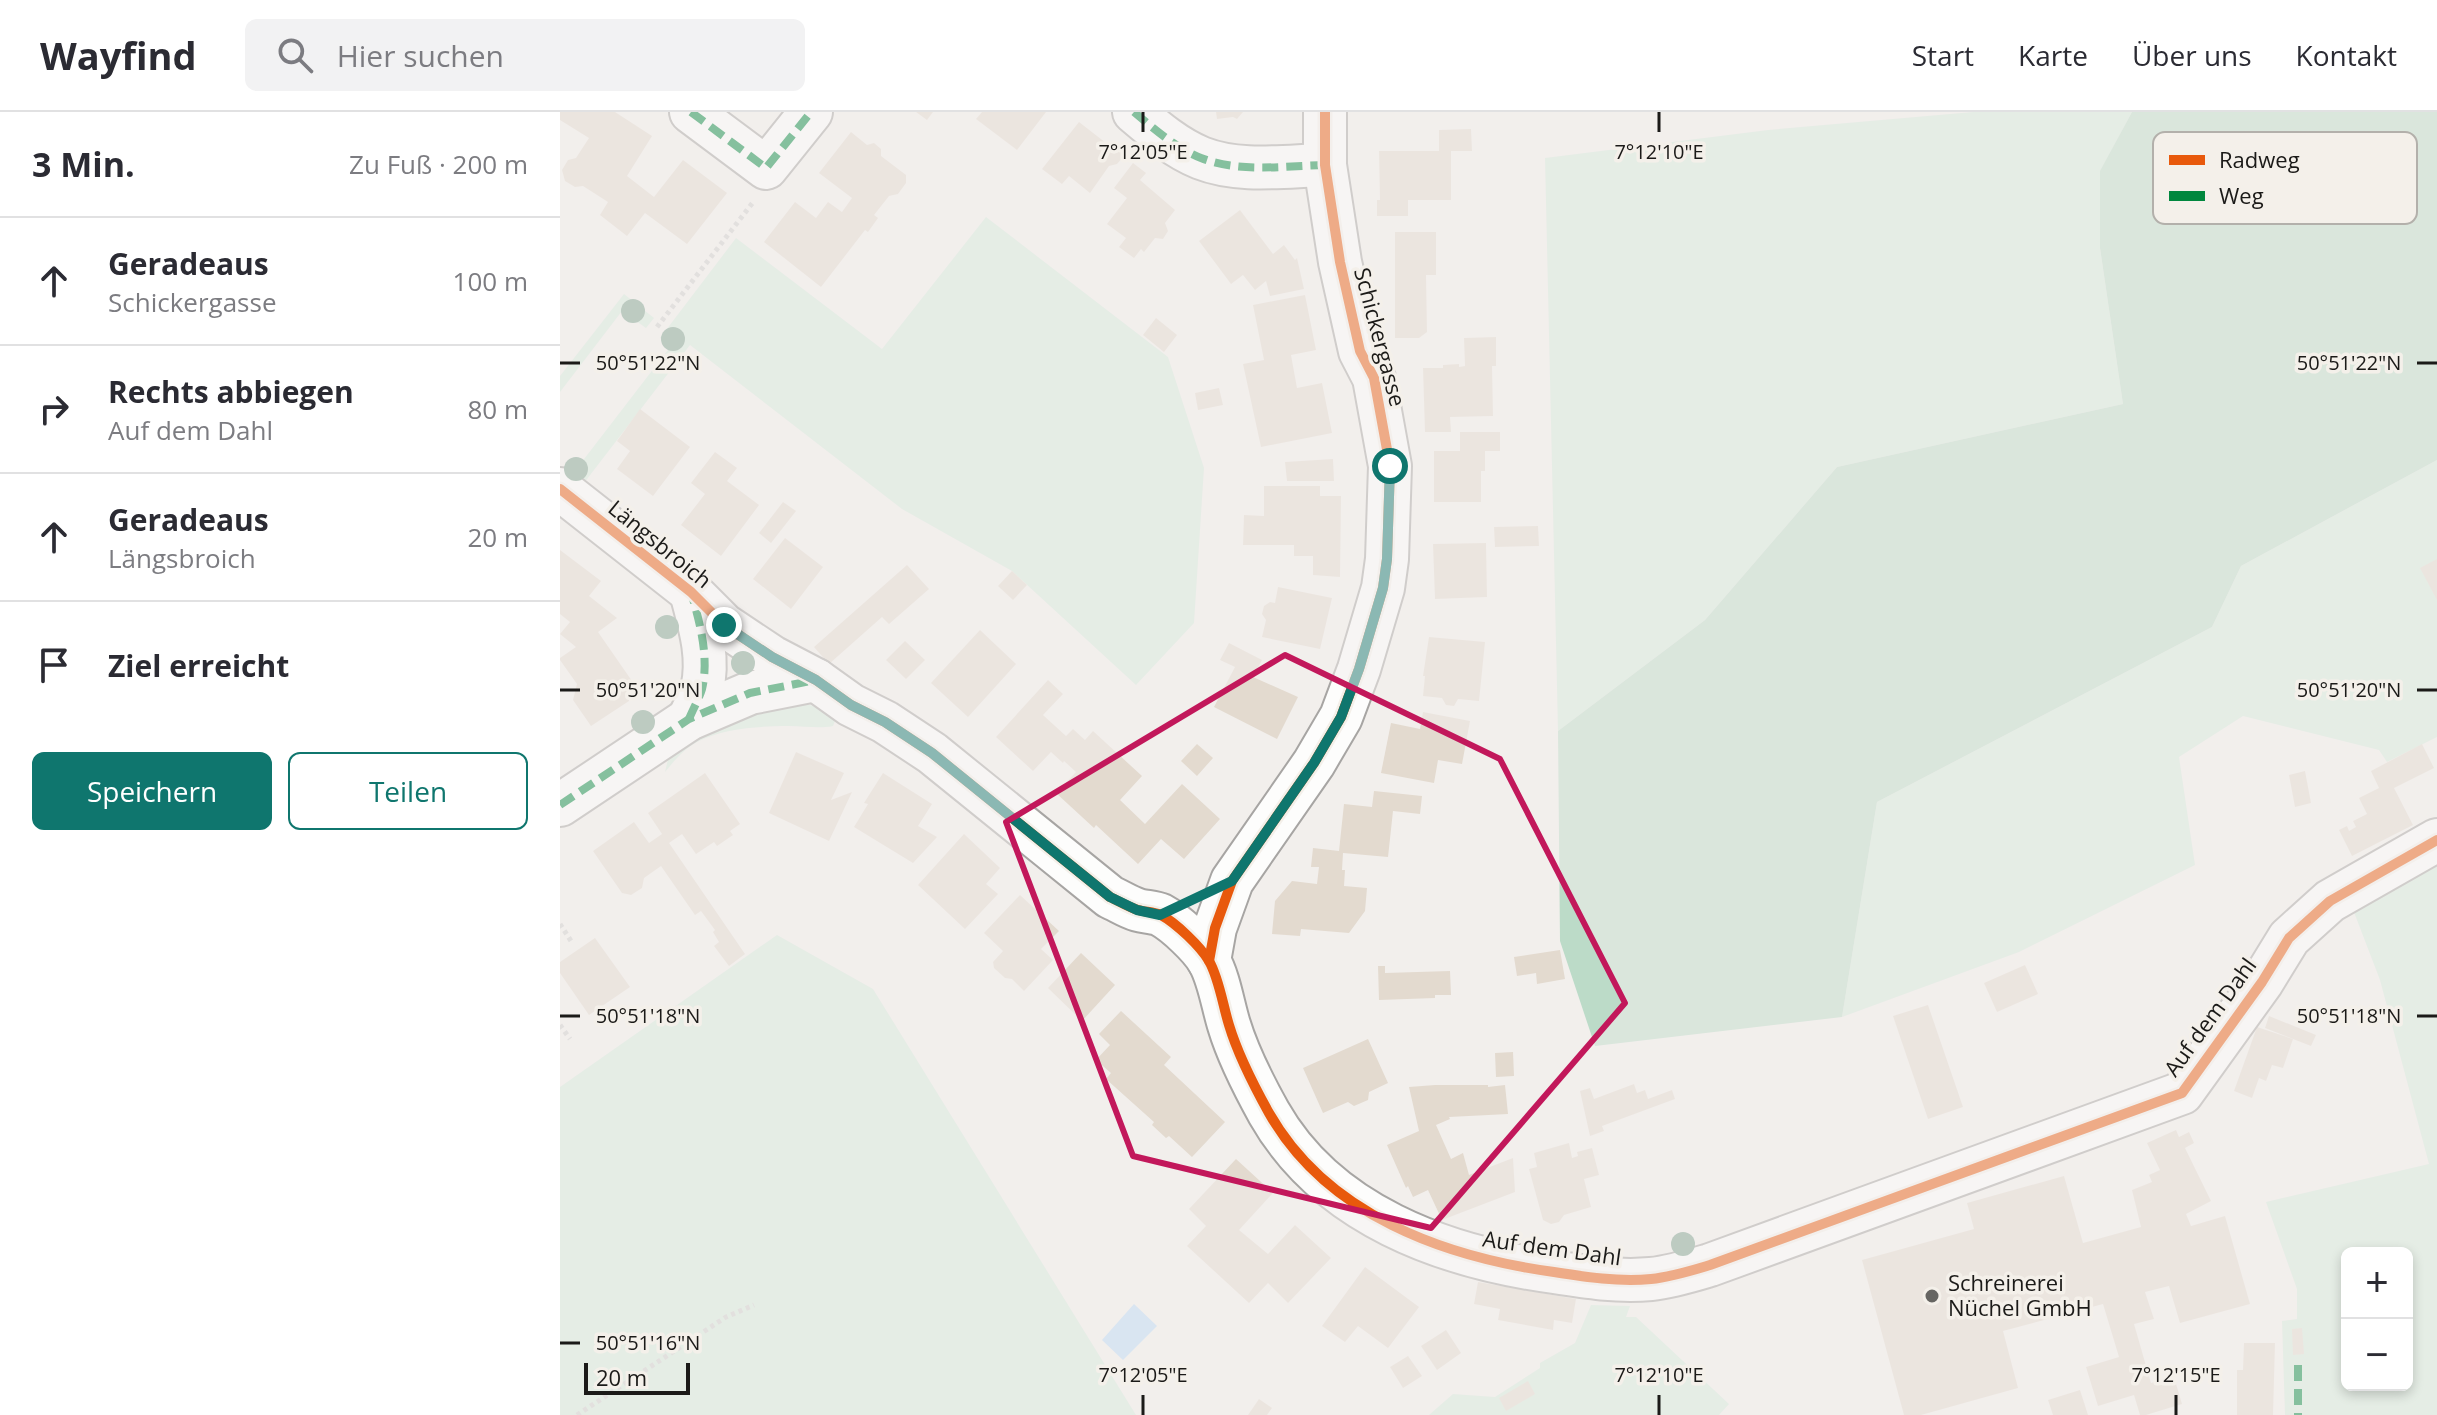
<!DOCTYPE html>
<html lang="de">
<head>
<meta charset="utf-8">
<style>
  body { margin:0; font-family:"Open Sans",sans-serif; background:#f2f2f3; color:#2b2b33 }
  .controls { position:absolute; right:24px; bottom:24px; display:grid; overflow:hidden; border-radius:12px; box-shadow:0 4px 12px #0003 }
  .controls button { width:72px; height:72px; display:grid; place-items:center; padding:0; border:0; border-bottom:2px solid #e1e1e2; background:#fff; color:#2b2b33; font:40px sans-serif }
  .scale { position:absolute; left:24px; bottom:20px; width:106px; box-sizing:border-box; padding-left:8px; border:4px solid #1b1a18; border-top:0; font-size:22px; line-height:28px; white-space:nowrap; color:#1b1a18; -webkit-text-stroke:6px #f4f0ea; paint-order:stroke }
  .stop { position:absolute; width:24px; height:24px; margin:-18px; border:6px solid #0f766e; border-radius:50%; background:#fff }
  .stop.end { background:#0f766e; border-color:#fff; box-shadow:0 2px 8px #0008 }
  .list { margin:0; padding:0; list-style:none }
  h2 { display:flex; justify-content:space-between; align-items:center; height:104px; margin:0; padding:0 32px; font-size:34px }
  h2 small { font-size:26px; font-weight:400; color:#7c7c81 }
  .list li { display:grid; grid-template-columns:52px 1fr auto; gap:24px; align-items:center; box-sizing:border-box; height:128px; padding:0 32px; border-top:2px solid #e1e1e2 }
  .list b { display:block; font-size:30px; white-space:nowrap }
  .list p { margin:0; font-size:26px; white-space:nowrap; color:#7c7c81 }
  .list em { font-size:26px; font-style:normal; color:#7c7c81 }
  .actions { display:flex; gap:16px; padding:24px 32px }
  .actions a { flex:1; padding:18px 0; border:2px solid #0f766e; border-radius:12px; text-align:center; font-size:28px; color:#0f766e }
  .actions .main { background:#0f766e; color:#fff }
  .icon { flex:none; width:44px; height:44px; fill:none; stroke:currentColor; stroke-width:2; stroke-linecap:round; stroke-linejoin:round }
  .map { position:relative; flex:none; width:1877px; height:1303px; overflow:hidden }
  header { display:flex; align-items:center; gap:48px; box-sizing:border-box; height:112px; padding:0 40px; background:#fff; border-bottom:2px solid #e1e1e2 }
  header strong { font-size:38px }
  nav { display:flex; gap:44px; margin-inline-start:auto; font-size:28px }
  .search { width:560px; height:72px; background:#f2f2f3; display:flex; align-items:center; gap:20px; box-sizing:border-box; padding:0 28px; border-radius:12px; color:#7c7c81; font-size:30px }
  main { display:flex }
  aside { flex:1; background:#fff }
  .map>svg:first-child { display:block }
  .green { fill:#d6eadc; fill-rule:evenodd }
  .forest { fill:#bcdbc8 }
  .water { fill:#bad9f6 }
  .building { fill:#e3dacf }
  .lines { fill:none; stroke-linecap:round; stroke-linejoin:round }
  .street-casing { stroke:#a7a5a3; stroke-width:46 }
  .path { stroke:#cfcecd; stroke-width:5; stroke-dasharray:4 4; stroke-linecap:butt }
  .street { stroke:#fdfdfc; stroke-width:42 }
  .quiet { stroke:#00873e; stroke-width:8; stroke-dasharray:16 8; stroke-linecap:butt }
  .cycleway-casing { stroke:#f4f0ea; stroke-width:15 }
  .cycleway { stroke:#e8590c; stroke-width:10 }
  .tree { fill:#7ca08d }
  .route { stroke:#0f766e; stroke-width:10 }
  .marked { fill:none; stroke:#c2185b; stroke-width:6; stroke-linejoin:round }
  .ticks { fill:none; stroke:#1b1a18; stroke-width:3 }
  .poi-dot { fill:#666562; stroke:#f4f0ea; stroke-width:3 }
  .labels { text-anchor:middle; stroke-width:7; stroke-linejoin:round; paint-order:stroke }
  .street-label { font-size:22px; fill:#1b1a18; stroke:#f4f0ea }
  .poi-label { font-size:22px; fill:#1b1a18; stroke:#f4f0ea; text-anchor:start }
  .key { fill:#f4f0ea; stroke:#b3b0ab; stroke-width:2 }
  .key-label { font-size:22px; fill:#1b1a18 }
  .ticks-label { font-size:20px; text-anchor:middle; fill:#1b1a18; stroke:#f4f0ea; stroke-width:7; stroke-linejoin:round; paint-order:stroke }
</style>
</head>
<body>
<header>
<strong>Wayfind</strong>
<div class="search"><svg class="icon" aria-label="search" viewBox="0 0 24 24"><circle cx="10" cy="10" r="6"/><path d="M15 15l6 6"/></svg>Hier suchen</div>
<nav><a>Start</a><a>Karte</a><a>Über uns</a><a>Kontakt</a></nav>
</header>
<main>
<aside>
<h2>3 Min.<small>Zu Fuß · 200 m</small></h2>
<ul class="list">
<li><svg class="icon" aria-label="ahead" viewBox="0 0 24 24"><path d="M12 20V5M6 11l6-6 6 6"/></svg><div><b>Geradeaus</b><p>Schickergasse</p></div><em>100 m</em></li>
<li><svg class="icon" aria-label="right" viewBox="0 0 24 24"><path d="M7 20v-9h11M14 6l5 5-5 5"/></svg><div><b>Rechts abbiegen</b><p>Auf dem Dahl</p></div><em>80 m</em></li>
<li><svg class="icon" aria-label="ahead" viewBox="0 0 24 24"><path d="M12 20V5M6 11l6-6 6 6"/></svg><div><b>Geradeaus</b><p>Längsbroich</p></div><em>20 m</em></li>
<li><svg class="icon" aria-label="arrive" viewBox="0 0 24 24"><path d="M6 21V4h12l-3 4 3 4H6"/></svg><div><b>Ziel erreicht</b></div></li>
</ul>
<div class="actions"><a class="main">Speichern</a><a>Teilen</a></div>
</aside>
<div class="map">
<svg width="1877" height="1303" viewBox="0 0 1877 1303">
  <rect width="100%" height="100%" fill="#f2efec"/>
  <g class="green">
    <polygon points="1413,0 1572,0 1540,60 1540,136 1563,292 1277,355 1145,508 998,619 985,46 1208,18"/>
    <polygon points="426,105 608,245 644,356 634,511 576,573 452,459 342,397 130,233 24,371 11,361 10,351 13,346 21,351 111,234 100,226 176,126 322,237"/>
    <polygon points="64,182 94,206 86,216 62,199 0,280 0,264"/>
    <polygon points="1877,348 1877,625 1827,650 1819,638 1683,604 1619,645 1635,753 1459,840 1282,905 1317,690 1652,515 1681,454"/>
    <path d="M240,591C252,594 270,595 275,609L273,614C259,617 244,614 229,614C200,614 164,616 137,630C124,637 114,649 105,660L109,643L173,605Z"/>
    <path d="M1877,737V1303H1725L1722,1209L1737,1207V1177L1706,1090L1869,1052L1820,868L1792,795ZM1787,1141H1847V1273H1787Z"/>
    <polygon points="217,823 313,877 576,1303 0,1303 0,975"/>
    <polygon points="1031,1193 1070,1194 1066,1205 1076,1205 1169,1292 1159,1303 869,1303 893,1282 935,1285 980,1256 980,1251 1015,1231"/>
  </g>
  <polygon class="forest" points="1572,0 1877,0 1877,348 1681,454 1652,515 1317,690 1282,905 1035,934 1000,829 998,619 1145,508 1277,355 1563,292 1540,136 1540,59"/>
  <polygon class="water" points="574,1192 597,1214 563,1248 542,1228"/>
  <g class="building">
    <polygon points="0,0 55,0 92,24 67,64 94,85 123,48 167,81 127,132 85,101 67,124 40,103 48,90 23,74 15,75 5,69 2,58 8,48 16,46 29,26 0,8"/>
    <polygon points="356,0 373,0 367,8"/>
    <polygon points="422,0 486,0 457,38 416,7"/>
    <polygon points="656,0 683,0 677,7 673,5 657,7"/>
    <polygon points="519,10 546,31 554,29 562,36 564,44 557,52 549,54 530,81 509,64 502,72 482,57"/>
    <polygon points="911,17 912,39 891,39 891,88 848,88 848,104 817,104 817,88 820,88 819,39 879,39 879,18"/>
    <polygon points="291,20 307,33 314,31 321,37 321,44 346,63 346,71 338,82 329,84 314,103 318,106 308,120 305,118 261,175 204,130 235,90 256,106 268,90 282,100 292,86 259,61"/>
    <polygon points="573,51 586,61 580,68 615,98 605,111 608,119 603,127 595,126 584,140 581,137 574,146 559,135 566,126 547,112 567,86 554,76"/>
    <polygon points="680,98 713,142 724,133 735,148 737,146 744,177 710,184 706,169 695,178 683,163 671,172 639,129"/>
    <polygon points="835,120 876,120 876,163 866,163 867,220 859,226 835,226"/>
    <polygon points="745,183 756,238 731,243 737,276 762,271 772,321 701,335 683,252 704,248 693,193"/>
    <polygon points="596,206 617,223 604,240 583,223"/>
    <polygon points="936,225 936,254 932,254 933,304 890,305 891,320 865,320 863,256 883,256 883,253 899,252 899,255 905,254 904,226"/>
    <polygon points="659,276 663,293 638,298 635,281"/>
    <polygon points="80,297 130,335 93,384 57,357 70,339 57,329"/>
    <polygon points="900,320 940,320 940,339 925,339 925,359 921,359 921,390 874,390 874,339 900,339"/>
    <polygon points="155,340 177,356 167,369 199,393 161,444 121,413 145,382 131,371"/>
    <polygon points="773,347 774,369 727,369 725,350"/>
    <polygon points="704,374 760,374 760,384 781,384 780,465 753,463 753,444 734,444 734,433 683,433 684,403 704,404"/>
    <polygon points="223,390 236,399 211,431 199,421"/>
    <polygon points="978,414 979,434 935,435 934,415"/>
    <polygon points="225,426 263,455 231,497 193,467"/>
    <polygon points="926,431 927,485 875,487 873,432"/>
    <polygon points="0,438 41,469 29,484 57,506 38,520 72,569 69,589 31,614 13,588 17,572 0,548 0,546 16,535 0,522 10,510 0,502"/>
    <polygon points="1877,447 1877,488 1860,456"/>
    <polygon points="347,453 369,477 329,512 322,505 269,552 254,535"/>
    <polygon points="452,459 467,473 453,488 438,474"/>
    <polygon points="718,475 772,486 760,537 702,525 706,508 702,502 704,494 710,490 715,491"/>
    <polygon points="420,518 456,552 408,605 371,571"/>
    <polygon points="869,525 925,530 919,589 898,587 894,594 886,593 882,586 863,584 865,564 863,564"/>
    <polygon points="345,529 365,548 346,567 326,548"/>
    <polygon points="669,531 702,548 693,565 738,585 717,627 654,595 675,555 660,548"/>
    <polygon points="488,568 503,582 483,603 506,624 513,617 525,628 533,619 582,664 560,688 585,712 622,672 660,707 624,747 601,727 578,752 536,713 534,716 496,681 516,660 504,649 503,651 491,640 473,659 436,625"/>
    <polygon points="863,600 910,609 902,652 878,648 874,671 821,661 831,611 860,617"/>
    <polygon points="637,632 653,646 637,664 621,649"/>
    <polygon points="1862,632 1874,656 1834,676 1853,713 1792,744 1779,718 1787,714 1789,719 1796,715 1793,709 1807,702 1799,686 1819,676 1811,659"/>
    <polygon points="236,640 284,661 271,688 292,680 269,729 209,701"/>
    <polygon points="1745,659 1751,691 1735,695 1729,663"/>
    <polygon points="145,661 180,712 170,719 173,723 157,734 154,730 136,742 122,722 109,731 185,842 169,854 154,834 159,830 153,820 155,818 141,799 135,803 101,754 84,766 82,776 71,783 62,781 33,739 74,710 89,731 102,722 88,701"/>
    <polygon points="323,661 372,692 358,714 377,725 353,751 294,715 308,692 304,691"/>
    <polygon points="814,679 862,684 860,702 833,699 828,745 783,741 782,758 785,758 784,774 807,776 805,799 789,821 741,817 740,824 712,822 715,789 732,769 757,772 759,755 751,755 753,736 779,739 784,692 812,695"/>
    <polygon points="404,722 440,756 426,772 438,782 405,817 358,773"/>
    <polygon points="460,783 499,819 481,837 493,848 464,879 452,867 445,866 434,856 433,850 443,839 424,821"/>
    <polygon points="35,826 70,875 29,903 0,861 0,850"/>
    <polygon points="1000,838 1005,867 977,872 976,861 957,864 954,845"/>
    <polygon points="521,841 555,873 522,909 488,876"/>
    <polygon points="1465,853 1478,882 1437,900 1424,871"/>
    <polygon points="818,854 825,854 825,861 890,859 891,883 875,883 875,886 819,888"/>
    <polygon points="1368,893 1403,995 1368,1007 1333,904"/>
    <polygon points="561,899 611,945 604,953 665,1010 632,1045 609,1024 606,1026 592,1013 594,1010 546,967 551,961 536,948 550,933 539,922"/>
    <polygon points="1709,904 1756,923 1751,934 1705,916"/>
    <polygon points="1697,915 1733,927 1723,956 1712,953 1706,969 1699,966 1692,986 1674,979"/>
    <polygon points="808,927 828,971 809,980 808,988 794,994 788,990 763,1001 743,956"/>
    <polygon points="953,940 954,964 936,965 935,941"/>
    <polygon points="1074,972 1077,981 1085,978 1088,987 1112,978 1115,987 1042,1014 1044,1019 1030,1024 1020,979 1030,976 1034,987"/>
    <polygon points="875,973 928,973 928,975 945,973 948,1002 889,1005 890,1007 876,1013 891,1047 903,1041 909,1063 953,1046 955,1080 882,1108 868,1078 853,1085 848,1074 846,1076 827,1033 859,1019 849,975"/>
    <polygon points="1616,1018 1619,1025 1629,1020 1634,1031 1625,1036 1651,1089 1626,1102 1631,1114 1665,1104 1690,1192 1620,1211 1609,1174 1585,1180 1594,1207 1574,1212 1591,1271 1614,1265 1622,1292 1586,1303 1580,1303 1574,1283 1538,1294 1526,1255 1559,1245 1543,1192 1443,1219 1458,1276 1361,1303 1344,1303 1302,1148 1414,1117 1407,1091 1504,1064 1523,1131 1581,1115 1572,1078 1592,1070 1589,1063 1600,1058 1587,1031"/>
    <polygon points="1009,1031 1012,1046 1018,1044 1017,1040 1032,1036 1039,1063 1024,1067 1031,1095 1004,1103 999,1110 991,1112 983,1108 969,1057 977,1055 974,1041"/>
    <polygon points="676,1047 713,1081 679,1118 708,1142 735,1113 771,1146 728,1191 708,1171 689,1191 627,1134 646,1114 629,1097"/>
    <polygon points="805,1155 859,1195 828,1236 798,1214 785,1230 762,1214"/>
    <polygon points="918,1170 1016,1187 1012,1211 994,1208 993,1218 938,1208 940,1197 914,1192"/>
    <polygon points="1742,1216 1744,1242 1733,1243 1732,1217"/>
    <polygon points="886,1218 901,1241 877,1258 861,1234"/>
    <polygon points="1684,1231 1715,1231 1713,1303 1677,1303 1677,1258 1683,1258"/>
    <polygon points="848,1244 862,1264 843,1276 830,1255"/>
    <polygon points="968,1269 975,1282 946,1299 939,1286"/>
    <polygon points="1520,1278 1528,1303 1493,1303 1488,1288"/>
    <polygon points="699,1287 712,1296 707,1303 688,1303"/>
  </g>
  <g class="lines">
    <g class="street-casing">
      <g id="street">
        <polyline points="131,0 206,56 251,0"/>
        <path d="M574,0C594,17 616,36 641,46C679,61 724,54 765,53"/>
        <path d="M0,377L131,480L164,513L212,545L256,568L291,593L325,610L372,641L550,785C559,789 568,795 578,798C585,800 594,800 601,803C616,811 641,835 649,849C659,866 663,894 669,913C678,943 694,974 709,1001C767,1103 884,1145 994,1160C1026,1165 1058,1170 1091,1167C1111,1165 1130,1159 1150,1153L1622,981L1702,870L1729,826L1770,789L1877,728"/>
        <path d="M129,607C133,597 139,587 142,577C150,545 139,511 131,480"/>
        <polyline points="0,693 129,607 190,581 256,568"/>
        <polyline points="649,849 655,816 672,769 754,651 781,605 799,557 823,476 827,447 830,354 814,266 800,239 780,150 765,53 765,0"/>
      </g>
    </g>
    <g class="path">
      <polyline points="97,215 194,89"/>
      <polyline points="0,812 13,832"/>
      <polyline points="0,913 10,927"/>
      <polyline points="17,1303 166,1205 194,1193"/>
    </g>
    <use href="#street" class="street"/>
    <g class="quiet">
      <polyline points="131,0 206,56 251,0"/>
      <path d="M574,0C594,17 616,36 641,46C679,61 724,54 765,53"/>
      <path d="M129,607C133,597 139,587 142,577C149,548 141,515 133,487"/>
      <polyline points="0,693 129,607 190,581 256,568"/>
      <polyline points="600,803 672,769"/>
      <polyline points="1738,1253 1738,1303"/>
    </g>
    <g class="cycleway-casing">
      <g id="cycleway">
        <path d="M0,377L131,480L164,513L212,545L256,568L291,593L325,610L372,641L550,785C559,789 568,795 578,798C585,800 594,800 601,803C616,811 641,835 649,849C659,866 663,894 669,913C678,943 694,974 709,1001C767,1103 884,1145 994,1160C1026,1165 1058,1170 1091,1167C1111,1165 1130,1159 1150,1153L1622,981L1702,870L1729,826L1770,789L1877,728"/>
        <polyline points="649,849 655,816 672,769 754,651 781,605 799,557 823,476 827,447 830,354 814,266 800,239 780,150 765,53 765,0"/>
      </g>
    </g>
    <use href="#cycleway" class="cycleway"/>
  </g>
  <g class="tree">
    <circle cx="73" cy="199" r="12"/>
    <circle cx="113" cy="227" r="12"/>
    <circle cx="16" cy="357" r="12"/>
    <circle cx="107" cy="515" r="12"/>
    <circle cx="183" cy="551" r="12"/>
    <circle cx="83" cy="610" r="12"/>
    <circle cx="1123" cy="1132" r="12"/>
  </g>
  <g class="lines">
    <polyline class="route" points="164,513 212,545 256,568 291,593 325,610 372,641 550,785 577,798 600,803 672,769 754,651 781,605 799,557 823,476 827,447 830,354"/>
  </g>
  <path d="M0 0H1877V1303H0ZM725,543L940,647L1065,891L871,1116L573,1044L446,710Z" fill="#f2efec" fill-opacity=".55" fill-rule="evenodd"/>
  <path class="marked" d="M725,543L940,647L1065,891L871,1116L573,1044L446,710Z"/>
  <path class="ticks" d="M583,0V20M1099,0V20M0,251H20M1857,251H1877M0,578H20M1857,578H1877M0,904H20M1857,904H1877M0,1231H20M583,1283V1303M1099,1283V1303M1616,1283V1303"/>
  <circle class="poi-dot" cx="1372" cy="1184" r="8"/>
  <g class="labels">
    <g class="street-label">
      <text transform="translate(820 225) rotate(75)" y="8">Schickergasse</text>
      <text transform="translate(100 432) rotate(39)" y="8">Längsbroich</text>
      <text transform="translate(1650 905) rotate(-54)" y="8">Auf dem Dahl</text>
      <text transform="translate(992 1136) rotate(8)" y="8">Auf dem Dahl</text>
    </g>
    <g class="poi-label">
      <text x="1388" y="1179">Schreinerei<tspan x="1388" dy="25">Nüchel GmbH</tspan></text>
    </g>
  </g>
  <rect x="1593" y="20" width="264" height="92" rx="12" class="key"/>
  <rect x="1609" y="43" width="36" height="10" fill="#e8590c"/>
  <rect x="1609" y="79" width="36" height="10" fill="#00873e"/>
  <g class="key-label">
    <text x="1659" y="56">Radweg</text>
    <text x="1659" y="92">Weg</text>
  </g>
  <g class="ticks-label">
    <text x="583" y="47">7°12'05"E</text>
    <text x="1099" y="47">7°12'10"E</text>
    <text x="88" y="258">50°51'22"N</text>
    <text x="1789" y="258">50°51'22"N</text>
    <text x="88" y="585">50°51'20"N</text>
    <text x="1789" y="585">50°51'20"N</text>
    <text x="88" y="911">50°51'18"N</text>
    <text x="1789" y="911">50°51'18"N</text>
    <text x="88" y="1238">50°51'16"N</text>
    <text x="583" y="1270">7°12'05"E</text>
    <text x="1099" y="1270">7°12'10"E</text>
    <text x="1616" y="1270">7°12'15"E</text>
  </g>
</svg>
<div class="controls">
<button>+</button>
<button>−</button>
</div>
<div class="scale">20 m</div>
<div class="stop" style="left:830px;top:354px"></div>
<div class="stop end" style="left:164px;top:513px"></div>
</div>
</main>
</body>
</html>
